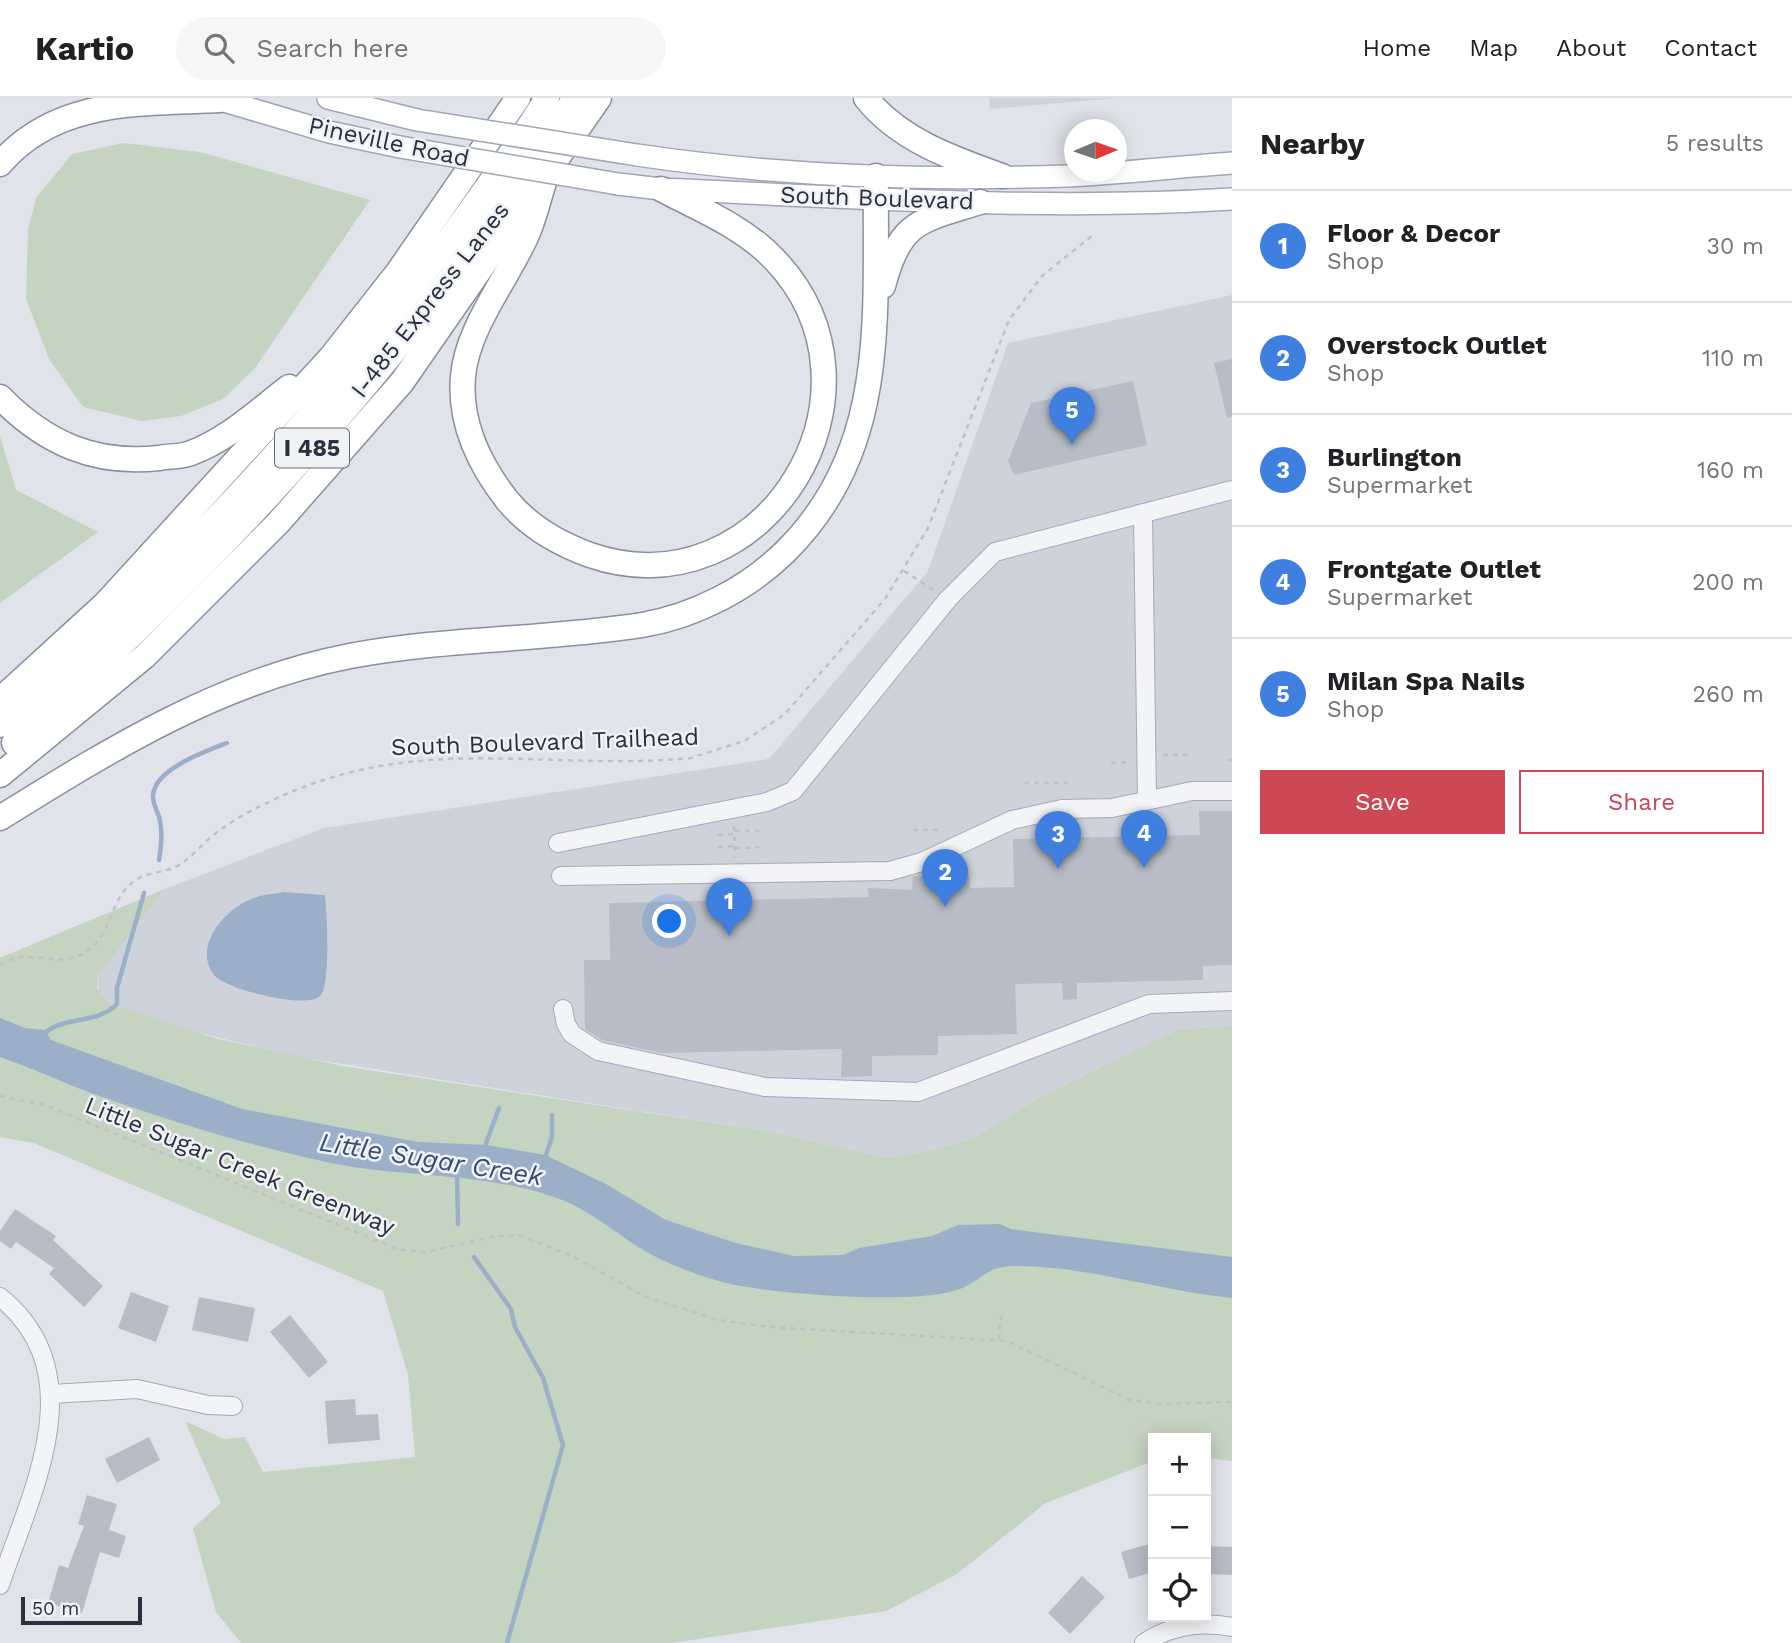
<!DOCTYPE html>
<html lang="en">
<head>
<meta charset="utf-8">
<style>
  body { margin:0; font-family:"Work Sans",sans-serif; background:#f6f6f6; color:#202124 }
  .controls { position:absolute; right:21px; bottom:21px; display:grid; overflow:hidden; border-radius:0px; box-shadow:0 4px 18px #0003 }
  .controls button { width:63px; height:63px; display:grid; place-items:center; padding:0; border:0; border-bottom:2px solid #e0e0e0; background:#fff; color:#202124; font:35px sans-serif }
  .compass { position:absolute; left:1064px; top:21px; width:63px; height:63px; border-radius:50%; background:#fff; box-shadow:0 4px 18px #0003; rotate:88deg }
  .scale { position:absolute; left:21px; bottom:18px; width:121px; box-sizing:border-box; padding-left:7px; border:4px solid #293040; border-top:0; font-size:19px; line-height:24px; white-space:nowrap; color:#293040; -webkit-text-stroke:5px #f0f2f6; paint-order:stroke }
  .you { position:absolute; left:670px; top:824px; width:24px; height:24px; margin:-18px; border:5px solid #fff; border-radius:50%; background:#1a73e8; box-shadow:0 0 0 10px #1a73e833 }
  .badge { display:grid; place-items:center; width:46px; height:46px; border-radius:50%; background:#cb4854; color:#fff; font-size:23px; font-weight:700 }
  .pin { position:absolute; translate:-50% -58px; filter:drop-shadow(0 2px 4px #0008) }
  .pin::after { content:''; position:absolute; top:37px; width:24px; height:21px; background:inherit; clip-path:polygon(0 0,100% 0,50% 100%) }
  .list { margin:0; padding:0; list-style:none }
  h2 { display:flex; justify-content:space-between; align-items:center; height:91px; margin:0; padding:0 28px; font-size:30px }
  h2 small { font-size:23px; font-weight:400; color:#757577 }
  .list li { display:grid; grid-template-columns:46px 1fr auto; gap:21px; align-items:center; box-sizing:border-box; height:112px; padding:0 28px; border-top:2px solid #e0e0e0 }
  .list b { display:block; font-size:26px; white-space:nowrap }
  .list p { margin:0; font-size:23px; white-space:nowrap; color:#757577 }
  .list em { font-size:23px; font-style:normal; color:#757577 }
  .actions { display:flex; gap:14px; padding:21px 28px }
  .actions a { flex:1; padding:16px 0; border:2px solid #cb4854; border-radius:0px; text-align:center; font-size:24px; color:#cb4854 }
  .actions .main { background:#cb4854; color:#fff }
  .icon { flex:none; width:38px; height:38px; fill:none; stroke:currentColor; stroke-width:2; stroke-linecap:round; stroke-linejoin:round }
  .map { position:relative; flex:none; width:1232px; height:1545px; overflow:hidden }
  header { display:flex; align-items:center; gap:42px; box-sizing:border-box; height:98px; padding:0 35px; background:#fff; border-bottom:2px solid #e0e0e0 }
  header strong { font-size:33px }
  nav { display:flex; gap:38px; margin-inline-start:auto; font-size:24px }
  .search { width:490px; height:63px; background:#f6f6f6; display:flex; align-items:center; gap:18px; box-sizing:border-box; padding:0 24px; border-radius:38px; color:#757577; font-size:26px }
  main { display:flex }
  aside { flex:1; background:#fff }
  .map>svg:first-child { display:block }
  .built { fill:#ced2db }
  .green { fill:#c5d3c1 }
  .water { fill:#9cafc8 }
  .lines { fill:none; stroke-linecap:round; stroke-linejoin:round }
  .stream { stroke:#9cafc8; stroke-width:4.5 }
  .building { fill:#b7bcc6 }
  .minor-casing { stroke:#a5aab3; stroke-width:20 }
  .major-casing { stroke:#a0a7b4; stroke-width:24 }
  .highway-casing { stroke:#88909f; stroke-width:27 }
  .path { stroke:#bec1c7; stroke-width:2.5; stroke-dasharray:5 5; stroke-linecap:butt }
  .minor { stroke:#f3f4f7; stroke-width:18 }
  .major { stroke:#fff; stroke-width:21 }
  .highway { stroke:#fff; stroke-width:24 }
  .major-bridge-casing { stroke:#a0a7b4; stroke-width:24; stroke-linecap:butt }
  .major-bridge { stroke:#fff; stroke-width:21 }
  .labels { text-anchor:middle; stroke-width:5; stroke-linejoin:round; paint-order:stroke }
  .shield { fill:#f0f2f6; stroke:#656a77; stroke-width:2 }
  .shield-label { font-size:23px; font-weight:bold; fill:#293040 }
  .street-label { font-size:24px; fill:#293040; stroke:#f0f2f6 }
  .water-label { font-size:26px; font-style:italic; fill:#344c73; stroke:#f0f2f6 }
</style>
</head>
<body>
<header>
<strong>Kartio</strong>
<div class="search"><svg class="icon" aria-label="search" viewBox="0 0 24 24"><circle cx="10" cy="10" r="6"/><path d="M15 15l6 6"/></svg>Search here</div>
<nav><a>Home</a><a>Map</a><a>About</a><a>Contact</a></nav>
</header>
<main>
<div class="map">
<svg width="1232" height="1545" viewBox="0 0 1232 1545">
  <rect width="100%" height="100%" fill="#e0e3e9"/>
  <g class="built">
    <polygon points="989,0 1117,0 990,11"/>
    <polygon points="1232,197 1232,928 1179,931 1036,1001 976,1039 939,1051 889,1060 760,1032 292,958 173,928 108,905 100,897 97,882 101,872 165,791 324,730 769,661 928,473 1008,245"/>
  </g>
  <g class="green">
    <polygon points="124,45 200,54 370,102 255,270 223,301 181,318 142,323 83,309 49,261 26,201 28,132 36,100 72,56"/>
    <polygon points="0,338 16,392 98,434 0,505"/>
    <polygon points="165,791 97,879 97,890 108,905 218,941 342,968 760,1032 889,1060 939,1051 976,1039 1036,1001 1179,931 1232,928 1232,1363 1206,1360 1206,1340 1153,1340 1153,1363 1046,1405 957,1476 886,1513 671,1545 241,1545 216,1514 193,1430 221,1405 185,1323 224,1341 245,1339 263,1374 415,1359 408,1277 383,1193 34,1045 0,1039 0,860"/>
  </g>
  <g class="water">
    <path d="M283,794L325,797C327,813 331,888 320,898C306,912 225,891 214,877C191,846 229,807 257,799C265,796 275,796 283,794Z"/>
    <path d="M0,920L25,930L45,932L51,942L242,1011L418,1044L487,1047L545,1057L606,1086L666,1122L736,1145L794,1158L843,1157L859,1150L932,1138L958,1127L1000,1126L1011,1131L1232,1159V1200C1160,1193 1089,1168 1015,1168C984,1168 980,1185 957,1192C914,1207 773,1196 726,1185C703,1179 675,1169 654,1158C620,1140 591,1111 554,1099C482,1074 405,1080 331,1065C254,1049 177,1025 102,999C68,987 35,971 0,959Z"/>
  </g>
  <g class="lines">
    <g class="stream">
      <path d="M159,762C161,750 163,736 160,723C159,715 152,706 153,697C155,671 206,653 227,645"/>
      <path d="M44,936C64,917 97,927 117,906V890L144,795"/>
      <polyline points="484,1051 499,1010"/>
      <polyline points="544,1063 552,1039 552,1017"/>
      <polyline points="457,1075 458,1126"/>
      <polyline points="474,1159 511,1211 515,1229 543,1280 563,1347 507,1545"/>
    </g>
  </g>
  <g class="building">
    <polygon points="1232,261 1232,319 1227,320 1214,265"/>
    <polygon points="1133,283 1147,347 1014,377 1008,363 1031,305"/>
    <polygon points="1199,713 1232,713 1232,867 1203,868 1203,882 1077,885 1077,901 1063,902 1062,885 1015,886 1017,936 938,938 938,957 872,958 872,978 841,979 842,951 662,955 602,942 585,931 584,862 610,862 609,805 869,799 868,790 912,792 913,778 969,777 970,790 1014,789 1013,741 1200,737"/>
    <polygon points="15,1111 56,1138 53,1142 103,1188 84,1209 49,1176 54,1170 16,1144 11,1151 0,1143 0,1133"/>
    <polygon points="131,1194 169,1208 156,1244 118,1230"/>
    <polygon points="199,1199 255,1210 248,1244 192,1232"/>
    <polygon points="290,1217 328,1264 309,1280 270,1234"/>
    <polygon points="355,1301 356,1317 378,1316 380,1342 328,1346 325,1303"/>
    <polygon points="149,1339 160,1362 117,1385 105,1361"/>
    <polygon points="87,1397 117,1406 109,1432 126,1438 119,1460 100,1454 82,1515 48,1505 59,1467 68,1470 84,1428 78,1426"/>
    <polygon points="1153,1445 1153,1474 1129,1481 1121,1454"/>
    <polygon points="1206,1448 1232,1449 1232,1477 1206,1476"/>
    <polygon points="1082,1478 1105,1499 1070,1536 1048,1515"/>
  </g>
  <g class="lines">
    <g class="minor-casing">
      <g id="minor">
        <polyline points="1143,415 1147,702"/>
        <polyline points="558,745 767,704 793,693 948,501 995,454 1232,392"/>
        <polyline points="561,778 890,773 922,764 1012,722 1062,711 1112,710 1192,693 1232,693"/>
        <polyline points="563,911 566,926 572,936 598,953 765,989 918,994 1149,906 1232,903"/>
        <path d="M0,1199C95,1276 31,1394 0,1487"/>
        <polyline points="51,1296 137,1291 208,1307 233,1308"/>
        <path d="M1144,1545C1171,1527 1200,1523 1232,1529"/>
      </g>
    </g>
    <g class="major-casing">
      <g id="major">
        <polyline points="214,0 329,34 400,49"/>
        <polyline points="328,0 417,22"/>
        <path d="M637,57C778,78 925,83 1067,78C1122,75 1177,69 1232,65"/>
        <path d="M618,86L661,91C851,99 1042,113 1232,101"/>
      </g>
    </g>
    <g class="highway-casing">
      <g id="highway">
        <path d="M866,0C899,42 954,61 1002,78"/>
        <path d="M0,66C56,0 141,6 220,2"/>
        <path d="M546,78C539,98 535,120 526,139C507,181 466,232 463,279C459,325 479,366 507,402C529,429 557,445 590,457C765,517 901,293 774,161C744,129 699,111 661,91"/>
        <path d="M883,188C900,122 920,123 980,104"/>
        <path d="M0,299C45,345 94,367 159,360C169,358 182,359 191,355C227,342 259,312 289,289"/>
        <polyline points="0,602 105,506 332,258 398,174 518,0"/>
        <path d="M0,627C170,477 321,320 454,135C486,91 519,46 547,0"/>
        <path d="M14,645C150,525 275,400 390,258C457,176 517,88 575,0"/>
        <polyline points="0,677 145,558 278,425 402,284 599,0"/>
        <path d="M0,720C111,651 220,583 350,558C446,540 545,542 642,527C695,518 747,491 785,454C891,350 874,214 876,78"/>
      </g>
    </g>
    <g class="path">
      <polyline points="904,473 934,492"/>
      <polyline points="1163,657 1188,657"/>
      <polyline points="1229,662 1232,662"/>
      <polyline points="1111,665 1130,664"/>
      <polyline points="1024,685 1068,685"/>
      <polyline points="734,728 735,759"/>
      <polyline points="913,732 938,732"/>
      <polyline points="735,733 761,733"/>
      <polyline points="718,737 735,736"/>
      <polyline points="718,749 735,748"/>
      <polyline points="735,750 762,749"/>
      <path d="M0,867C31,847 57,873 86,854C114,836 108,800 136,782C149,773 167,775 181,766C194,757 204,744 216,735C232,723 249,713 267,705C415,632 538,674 691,660L744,643L784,617L885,501L928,430L1009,222L1042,178L1093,137"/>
      <polyline points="0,998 45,1007 397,1151 425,1154 497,1138 519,1137 574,1159 646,1199 718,1222 769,1229 1007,1243 1130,1302 1162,1306 1232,1304"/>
      <polyline points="999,1242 1001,1217"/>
    </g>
    <use href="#minor" class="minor"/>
    <use href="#major" class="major"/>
    <use href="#highway" class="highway"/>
    <g class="major-bridge-casing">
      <g id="major-bridge">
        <polyline points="417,22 637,57"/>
        <polyline points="400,49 618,86"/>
      </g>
    </g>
    <use href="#major-bridge" class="major-bridge"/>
  </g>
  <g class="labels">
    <rect class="shield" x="275" y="330.5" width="74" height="39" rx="5"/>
    <g class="shield-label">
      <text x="312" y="358">I 485</text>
    </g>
    <g class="street-label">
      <text transform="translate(389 44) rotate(12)" y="8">Pineville Road</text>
      <text transform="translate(877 100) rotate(2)" y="8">South Boulevard</text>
      <text transform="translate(430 202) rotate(-52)" y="8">I-485 Express Lanes</text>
      <text transform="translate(545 644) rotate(-2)" y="8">South Boulevard Trailhead</text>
      <text transform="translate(240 1068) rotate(22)" y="8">Little Sugar Creek Greenway</text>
    </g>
    <g class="water-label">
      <text transform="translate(431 1061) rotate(9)" y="9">Little Sugar Creek</text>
    </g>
  </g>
</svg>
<div class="controls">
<button>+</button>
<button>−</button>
<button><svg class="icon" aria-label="locate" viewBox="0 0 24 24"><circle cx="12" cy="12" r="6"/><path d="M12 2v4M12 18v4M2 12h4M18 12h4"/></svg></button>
</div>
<svg class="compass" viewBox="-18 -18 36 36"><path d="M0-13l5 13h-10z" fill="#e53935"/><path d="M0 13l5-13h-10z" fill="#757577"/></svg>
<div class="scale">50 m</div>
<div class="you"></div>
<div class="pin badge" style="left:729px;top:838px;background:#3f7fe0">1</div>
<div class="pin badge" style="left:945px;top:809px;background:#3f7fe0">2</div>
<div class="pin badge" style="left:1058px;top:771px;background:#3f7fe0">3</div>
<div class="pin badge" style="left:1144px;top:770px;background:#3f7fe0">4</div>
<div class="pin badge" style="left:1072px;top:347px;background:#3f7fe0">5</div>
</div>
<aside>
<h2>Nearby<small>5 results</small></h2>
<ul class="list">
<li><span class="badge" style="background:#3f7fe0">1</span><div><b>Floor &amp; Decor</b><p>Shop</p></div><em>30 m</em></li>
<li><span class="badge" style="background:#3f7fe0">2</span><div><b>Overstock Outlet</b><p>Shop</p></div><em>110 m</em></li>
<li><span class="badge" style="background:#3f7fe0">3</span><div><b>Burlington</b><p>Supermarket</p></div><em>160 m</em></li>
<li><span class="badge" style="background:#3f7fe0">4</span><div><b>Frontgate Outlet</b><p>Supermarket</p></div><em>200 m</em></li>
<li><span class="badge" style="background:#3f7fe0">5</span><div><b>Milan Spa Nails</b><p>Shop</p></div><em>260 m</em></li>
</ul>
<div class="actions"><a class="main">Save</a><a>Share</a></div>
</aside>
</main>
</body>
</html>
